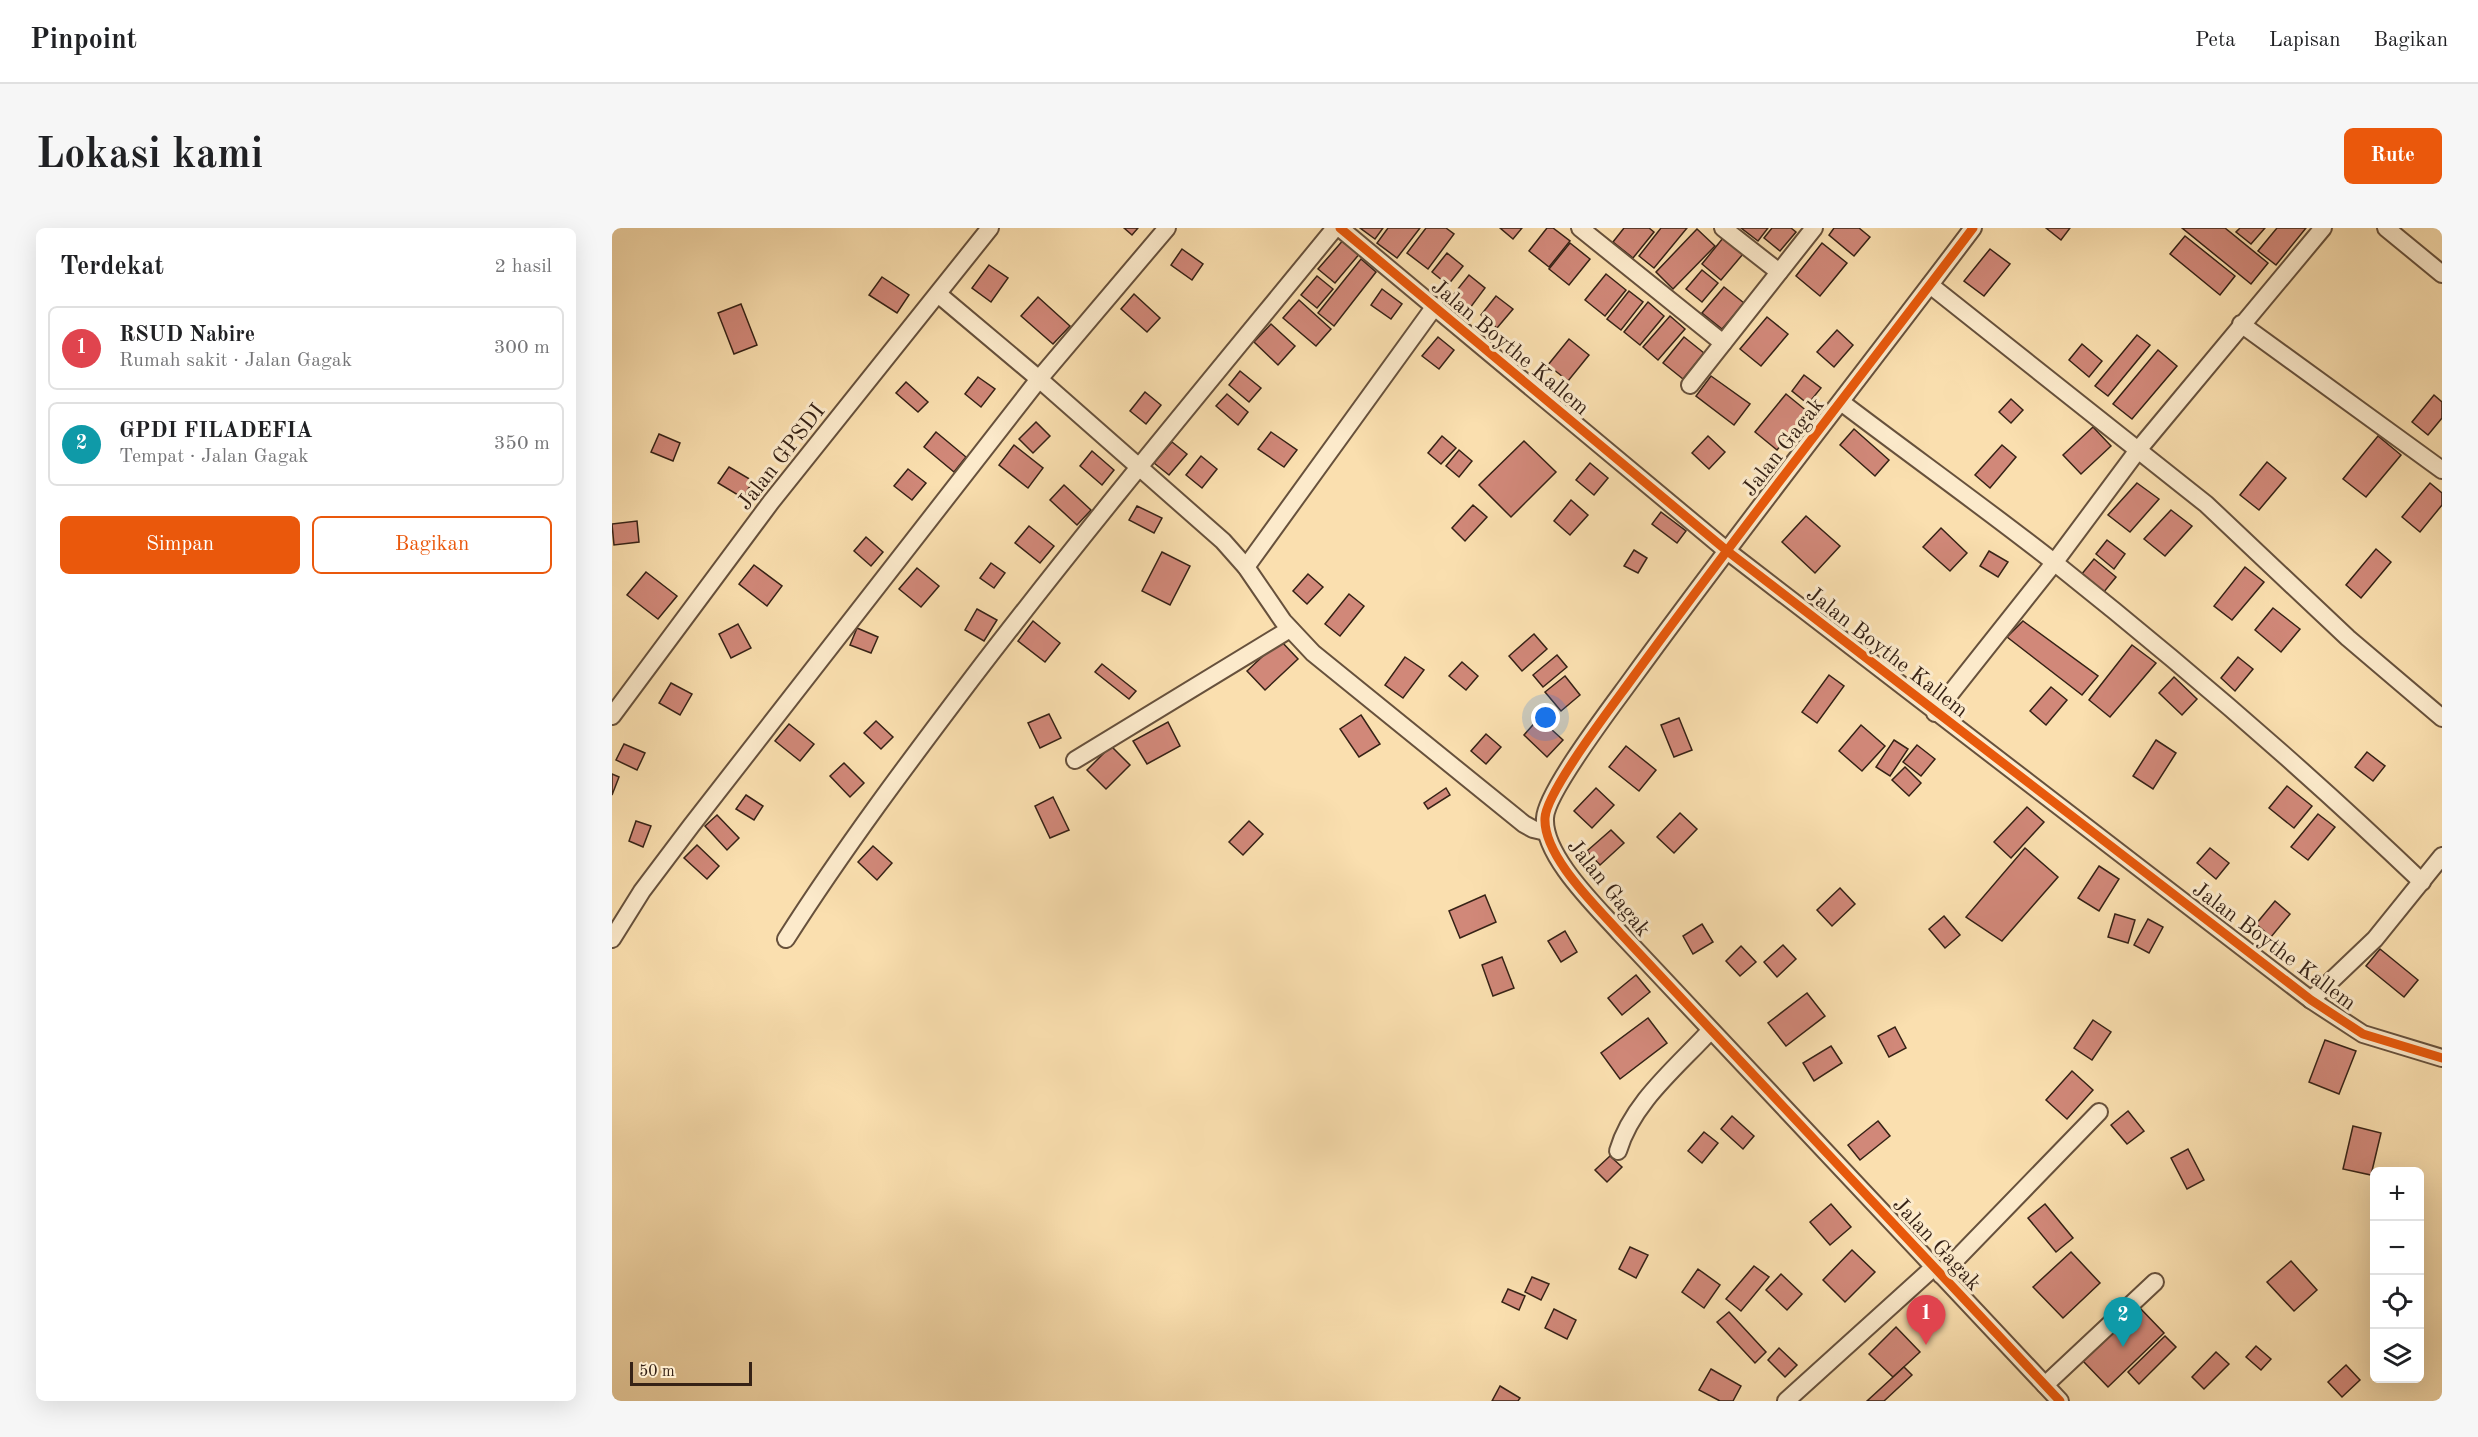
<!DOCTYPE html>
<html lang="id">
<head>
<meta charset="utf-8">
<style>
  body { margin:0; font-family:"Old Standard TT",serif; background:#f6f6f6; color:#202124 }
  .controls { position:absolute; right:18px; bottom:18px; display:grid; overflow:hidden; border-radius:9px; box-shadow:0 6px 24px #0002 }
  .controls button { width:54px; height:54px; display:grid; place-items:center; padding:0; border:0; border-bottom:2px solid #e0e0e0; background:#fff; color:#202124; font:30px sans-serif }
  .scale { position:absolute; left:18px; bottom:15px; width:122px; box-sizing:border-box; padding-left:6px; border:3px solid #362216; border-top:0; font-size:16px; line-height:21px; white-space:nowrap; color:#362216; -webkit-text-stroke:4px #fceacb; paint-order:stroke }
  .you { position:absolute; left:934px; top:490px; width:21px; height:21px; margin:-15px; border:4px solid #fff; border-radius:50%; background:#1a73e8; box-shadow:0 0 0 9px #1a73e833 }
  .badge { display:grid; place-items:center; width:39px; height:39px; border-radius:50%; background:#ea580c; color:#fff; font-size:20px; font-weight:700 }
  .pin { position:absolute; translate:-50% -50px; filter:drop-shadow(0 2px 3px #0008) }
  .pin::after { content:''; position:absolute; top:32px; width:21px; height:18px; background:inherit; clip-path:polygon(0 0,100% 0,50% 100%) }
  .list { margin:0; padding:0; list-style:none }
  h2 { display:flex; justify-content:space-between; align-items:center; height:78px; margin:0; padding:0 24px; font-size:26px }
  h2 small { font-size:20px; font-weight:400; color:#757577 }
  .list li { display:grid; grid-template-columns:39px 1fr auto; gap:18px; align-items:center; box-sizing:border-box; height:84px; margin:0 12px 12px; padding:0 12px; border:2px solid #e0e0e0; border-radius:9px }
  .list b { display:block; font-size:22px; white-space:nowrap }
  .list p { margin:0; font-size:20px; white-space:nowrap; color:#757577 }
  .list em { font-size:20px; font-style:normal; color:#757577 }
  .actions { display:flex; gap:12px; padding:18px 24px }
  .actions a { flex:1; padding:14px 0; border:2px solid #ea580c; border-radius:9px; text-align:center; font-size:21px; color:#ea580c }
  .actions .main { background:#ea580c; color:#fff }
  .icon { flex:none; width:33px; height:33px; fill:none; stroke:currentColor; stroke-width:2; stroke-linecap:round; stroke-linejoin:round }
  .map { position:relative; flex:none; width:1830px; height:1173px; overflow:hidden; border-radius:9px }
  header { display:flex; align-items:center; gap:36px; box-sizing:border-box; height:84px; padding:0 30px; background:#fff; border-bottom:2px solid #e0e0e0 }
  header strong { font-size:28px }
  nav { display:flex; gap:33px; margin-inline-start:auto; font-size:21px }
  .intro { display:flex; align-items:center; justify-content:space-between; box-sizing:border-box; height:144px; padding:0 36px }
  h1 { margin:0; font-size:42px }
  .button { padding:15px 27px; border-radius:9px; background:#ea580c; color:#fff; font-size:21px; font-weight:700 }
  main { display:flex; gap:36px; padding:0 36px }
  aside { flex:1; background:#fff; border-radius:9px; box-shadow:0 6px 24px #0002 }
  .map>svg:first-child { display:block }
  .building { fill:#d18879; stroke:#362216; stroke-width:1.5 }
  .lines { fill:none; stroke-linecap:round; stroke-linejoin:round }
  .street-casing { stroke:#67513c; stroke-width:20 }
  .street { stroke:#fceacb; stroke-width:16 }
  .cycleway-casing { stroke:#fceacb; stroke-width:13 }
  .cycleway { stroke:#e8590c; stroke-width:9 }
  .labels { text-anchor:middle; stroke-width:6; stroke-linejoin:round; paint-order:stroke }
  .street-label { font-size:22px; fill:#362216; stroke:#fceacb }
</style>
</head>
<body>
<header>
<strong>Pinpoint</strong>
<nav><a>Peta</a><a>Lapisan</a><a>Bagikan</a></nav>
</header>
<div class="intro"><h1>Lokasi kami</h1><a class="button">Rute</a></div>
<main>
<aside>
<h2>Terdekat<small>2 hasil</small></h2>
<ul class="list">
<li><span class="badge" style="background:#e0444e">1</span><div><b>RSUD Nabire</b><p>Rumah sakit · Jalan Gagak</p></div><em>300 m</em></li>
<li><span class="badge" style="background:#0f9aa8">2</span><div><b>GPDI FILADEFIA</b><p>Tempat · Jalan Gagak</p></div><em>350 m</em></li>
</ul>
<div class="actions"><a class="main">Simpan</a><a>Bagikan</a></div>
</aside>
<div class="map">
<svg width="1830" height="1173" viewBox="0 0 1830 1173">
  <rect width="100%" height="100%" fill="#fadfaf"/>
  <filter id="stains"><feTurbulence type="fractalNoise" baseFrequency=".00333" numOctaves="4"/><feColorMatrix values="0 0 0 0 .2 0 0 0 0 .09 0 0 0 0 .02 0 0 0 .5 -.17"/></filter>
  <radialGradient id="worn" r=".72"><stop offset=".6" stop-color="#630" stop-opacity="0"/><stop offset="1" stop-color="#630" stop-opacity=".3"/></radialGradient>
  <g class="building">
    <polygon points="512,0 526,0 520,7"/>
    <polygon points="748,0 771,0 763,11"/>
    <polygon points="776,0 808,0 785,30 765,15"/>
    <polygon points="814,0 834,0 842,6 816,41 795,25"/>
    <polygon points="888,0 910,0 901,11"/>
    <polygon points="935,0 941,0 958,13 937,39 917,23"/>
    <polygon points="1012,0 1037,0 1042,4 1021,30 1001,14"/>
    <polygon points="1049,0 1075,0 1042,40 1027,28"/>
    <polygon points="1129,0 1156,0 1146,13"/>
    <polygon points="1160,0 1179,0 1184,4 1168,23 1152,10"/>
    <polygon points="1222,0 1247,0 1258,9 1242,28 1217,7"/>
    <polygon points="1434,0 1458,0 1449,12"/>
    <polygon points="1570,0 1613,0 1656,35 1639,56"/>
    <polygon points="1628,0 1653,0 1639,16 1624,4"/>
    <polygon points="1665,0 1694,0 1664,37 1646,23"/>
    <polygon points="1085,1 1103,18 1061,61 1044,44"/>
    <polygon points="1573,8 1623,48 1608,67 1558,26"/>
    <polygon points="733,10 749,24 723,55 706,41"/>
    <polygon points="1111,10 1131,26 1109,52 1090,36"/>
    <polygon points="958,15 978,31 957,57 937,41"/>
    <polygon points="1210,15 1235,35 1208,68 1184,48"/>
    <polygon points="570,21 591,36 580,52 559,37"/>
    <polygon points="1378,21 1398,36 1372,68 1352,53"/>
    <polygon points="835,25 851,38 836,57 820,44"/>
    <polygon points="749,31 764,44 722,98 706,85"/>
    <polygon points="377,37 396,50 379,74 360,60"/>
    <polygon points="1090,42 1106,55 1090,74 1074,61"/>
    <polygon points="994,46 1014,62 993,88 973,72"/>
    <polygon points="857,47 873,60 858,80 841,67"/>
    <polygon points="705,48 721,61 705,80 689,67"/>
    <polygon points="270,49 297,67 285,85 257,67"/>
    <polygon points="1112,59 1132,75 1110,101 1090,85"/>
    <polygon points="770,61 790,76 779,91 759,77"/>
    <polygon points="1017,63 1031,74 1009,102 995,91"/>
    <polygon points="522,66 548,90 535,104 509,81"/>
    <polygon points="884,68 901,81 885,100 869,87"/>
    <polygon points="426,69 458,98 441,116 409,88"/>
    <polygon points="687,72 719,101 704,118 671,90"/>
    <polygon points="1036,74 1052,88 1028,117 1012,104"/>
    <polygon points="129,76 145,117 122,126 106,85"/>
    <polygon points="1058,88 1073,101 1046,132 1031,119"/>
    <polygon points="1155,89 1176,106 1149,138 1128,121"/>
    <polygon points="659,96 683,118 666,137 642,114"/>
    <polygon points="1225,102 1241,117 1222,139 1205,124"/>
    <polygon points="1525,107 1538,117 1496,168 1483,158"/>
    <polygon points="826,109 842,122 827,141 810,128"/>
    <polygon points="1072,109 1092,125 1071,151 1051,135"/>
    <polygon points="957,111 977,127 956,153 936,137"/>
    <polygon points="1470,116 1490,133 1477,149 1457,132"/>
    <polygon points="1546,122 1565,138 1520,191 1501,176"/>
    <polygon points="628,143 649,160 637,174 617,157"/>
    <polygon points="1192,147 1209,160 1196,176 1180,163"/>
    <polygon points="1099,148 1138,176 1122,197 1084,168"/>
    <polygon points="366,149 383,161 369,179 353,166"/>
    <polygon points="294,154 316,174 306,184 284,165"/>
    <polygon points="533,164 549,177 534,196 518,183"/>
    <polygon points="615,166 636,184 626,197 604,178"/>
    <polygon points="1174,166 1196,184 1165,222 1143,204"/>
    <polygon points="1822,167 1830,174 1830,190 1816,207 1800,194"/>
    <polygon points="1399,171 1411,182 1399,195 1387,184"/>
    <polygon points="424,194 438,208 421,225 407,211"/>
    <polygon points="1481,199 1499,218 1469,246 1451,227"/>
    <polygon points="1242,201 1277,232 1263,248 1228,217"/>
    <polygon points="324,204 354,229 342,244 312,219"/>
    <polygon points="659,204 685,222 672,239 646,221"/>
    <polygon points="47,206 68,215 61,233 39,224"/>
    <polygon points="830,208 844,220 829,236 816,225"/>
    <polygon points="1096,208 1113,224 1097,241 1080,225"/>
    <polygon points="1766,208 1789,227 1754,269 1731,251"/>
    <polygon points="912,213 944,244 899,289 867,257"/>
    <polygon points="560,214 575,226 557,247 542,235"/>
    <polygon points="402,217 431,240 416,260 387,237"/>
    <polygon points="1390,217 1404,229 1378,260 1363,247"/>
    <polygon points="847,222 860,233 847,249 834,238"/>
    <polygon points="480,223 502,242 490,257 468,238"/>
    <polygon points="589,228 605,241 590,260 574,247"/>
    <polygon points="1655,234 1674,250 1647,282 1628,267"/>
    <polygon points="978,235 996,250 982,267 964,252"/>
    <polygon points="117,239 141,253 131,270 106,255"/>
    <polygon points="296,241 314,255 300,272 282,258"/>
    <polygon points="1525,255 1547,271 1518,304 1496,287"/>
    <polygon points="1818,255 1830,265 1830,277 1808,304 1790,289"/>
    <polygon points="452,257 479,282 465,297 438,272"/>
    <polygon points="959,272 976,287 958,307 942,293"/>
    <polygon points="861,277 875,289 853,313 840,300"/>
    <polygon points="525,278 550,290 542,305 517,292"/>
    <polygon points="1559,282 1580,298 1553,328 1532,311"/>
    <polygon points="1049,284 1074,303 1065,315 1040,296"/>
    <polygon points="1194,288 1228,318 1203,345 1170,314"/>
    <polygon points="25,293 27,314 2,317 0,296"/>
    <polygon points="417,298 442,318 428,335 403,315"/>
    <polygon points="1329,300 1355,325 1338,343 1311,319"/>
    <polygon points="254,309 271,324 259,338 242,323"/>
    <polygon points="1495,312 1513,326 1502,341 1484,326"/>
    <polygon points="1764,321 1779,334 1749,370 1734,357"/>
    <polygon points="1022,322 1035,330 1026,345 1012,338"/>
    <polygon points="1377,323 1396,334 1386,349 1368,338"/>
    <polygon points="550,324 578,338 558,377 530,363"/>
    <polygon points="1482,331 1504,349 1491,365 1469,347"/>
    <polygon points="379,335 393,345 382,360 368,350"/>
    <polygon points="142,337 170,358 155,378 127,356"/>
    <polygon points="1633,339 1652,354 1620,392 1602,378"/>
    <polygon points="305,340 327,358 309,379 287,361"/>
    <polygon points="34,344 65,368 46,391 15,367"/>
    <polygon points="696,346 711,359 695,376 681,363"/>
    <polygon points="737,366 752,378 728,408 713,396"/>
    <polygon points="1661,380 1688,401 1669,424 1643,402"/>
    <polygon points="365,381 385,392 372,413 353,402"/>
    <polygon points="421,393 448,415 433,434 406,413"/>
    <polygon points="1411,393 1486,448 1470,467 1395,409"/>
    <polygon points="126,396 139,420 119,430 107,406"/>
    <polygon points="245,400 266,409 259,425 238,417"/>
    <polygon points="922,406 935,421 910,443 897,428"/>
    <polygon points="668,412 686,431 653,462 635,443"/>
    <polygon points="1520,417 1544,435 1498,489 1477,472"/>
    <polygon points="945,427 955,439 931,459 921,447"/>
    <polygon points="793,429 812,442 791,470 773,457"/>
    <polygon points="1626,429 1641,441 1623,463 1609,450"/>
    <polygon points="850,434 866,448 854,462 837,448"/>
    <polygon points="490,436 524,463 517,471 483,444"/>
    <polygon points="1217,447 1232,458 1205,495 1190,484"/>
    <polygon points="953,448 968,467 949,483 933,464"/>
    <polygon points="1562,449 1585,471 1570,487 1547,465"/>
    <polygon points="59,455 80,466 68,487 47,475"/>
    <polygon points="1439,459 1455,472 1434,497 1418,483"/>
    <polygon points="437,486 449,510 428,520 416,495"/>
    <polygon points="749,487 768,516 747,529 728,501"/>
    <polygon points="927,490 951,512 935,529 912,507"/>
    <polygon points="1067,490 1080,522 1062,529 1049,497"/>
    <polygon points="264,493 281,509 269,521 252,505"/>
    <polygon points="556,494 568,518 535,536 521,513"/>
    <polygon points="177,496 202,516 188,533 163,513"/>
    <polygon points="1249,497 1273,518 1250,543 1227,523"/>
    <polygon points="874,506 889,519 874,536 859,523"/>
    <polygon points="1282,512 1296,521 1278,548 1264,539"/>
    <polygon points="1544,512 1564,525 1541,561 1521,548"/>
    <polygon points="12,516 33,525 25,542 4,532"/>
    <polygon points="1305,517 1323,531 1309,548 1291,534"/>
    <polygon points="499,518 518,537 494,561 475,542"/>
    <polygon points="1014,518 1044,542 1027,563 997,539"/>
    <polygon points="1755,524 1773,538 1761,553 1743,539"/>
    <polygon points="232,535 252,555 238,569 218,548"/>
    <polygon points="1293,539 1309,555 1297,568 1280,552"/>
    <polygon points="0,546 7,549 0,567"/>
    <polygon points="1675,558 1700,578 1682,600 1657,580"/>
    <polygon points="834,560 838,567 816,581 812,575"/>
    <polygon points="984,560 1002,577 980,600 962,583"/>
    <polygon points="134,567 151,578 142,592 124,581"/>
    <polygon points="441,569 457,602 438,610 423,578"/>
    <polygon points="1415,579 1432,594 1399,630 1382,614"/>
    <polygon points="1068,585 1085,601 1062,625 1045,609"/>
    <polygon points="1706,586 1723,599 1696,632 1679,619"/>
    <polygon points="105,587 127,610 115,622 93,598"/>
    <polygon points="24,593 39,598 31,619 17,613"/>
    <polygon points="637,593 651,606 631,627 617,614"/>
    <polygon points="999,602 1012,615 988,637 975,623"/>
    <polygon points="85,617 107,638 95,651 72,630"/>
    <polygon points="261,618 280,635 265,652 246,634"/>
    <polygon points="1413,620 1446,649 1390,713 1354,689"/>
    <polygon points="1598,620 1617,635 1604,651 1585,635"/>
    <polygon points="1487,638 1507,651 1487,683 1466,670"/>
    <polygon points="1228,660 1243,676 1220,698 1205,682"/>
    <polygon points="873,667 884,694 848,710 837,683"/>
    <polygon points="1663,673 1678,686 1659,709 1644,696"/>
    <polygon points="1503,686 1523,692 1516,715 1496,709"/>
    <polygon points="1332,688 1348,707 1333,720 1317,701"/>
    <polygon points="1536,691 1551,699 1537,725 1522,717"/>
    <polygon points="1090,696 1101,714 1081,726 1071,708"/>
    <polygon points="953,703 965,724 949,734 936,713"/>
    <polygon points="1171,717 1184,731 1165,749 1152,734"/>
    <polygon points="1129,718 1144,734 1128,748 1114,733"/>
    <polygon points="1768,721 1806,752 1792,769 1754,738"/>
    <polygon points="890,729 902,760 881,768 870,737"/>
    <polygon points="1024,747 1038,764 1010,787 996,770"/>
    <polygon points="1195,765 1213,788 1174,818 1156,795"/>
    <polygon points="1036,790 1055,815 1008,851 989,825"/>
    <polygon points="1481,792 1499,804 1480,832 1462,820"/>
    <polygon points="1283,799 1294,820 1277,829 1266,808"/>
    <polygon points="1713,812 1744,823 1727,866 1697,854"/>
    <polygon points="1219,818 1230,835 1202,853 1191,835"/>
    <polygon points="1460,843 1481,862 1455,891 1434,872"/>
    <polygon points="1516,883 1532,903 1515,916 1499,897"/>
    <polygon points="1120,888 1142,908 1131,921 1109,901"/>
    <polygon points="1266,893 1278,908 1248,932 1236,917"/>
    <polygon points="1741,898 1769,905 1759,947 1731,941"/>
    <polygon points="1092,904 1106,915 1090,935 1076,923"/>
    <polygon points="1576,921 1592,952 1575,961 1559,930"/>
    <polygon points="998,928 1010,939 995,954 983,942"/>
    <polygon points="1219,976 1239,999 1218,1017 1198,994"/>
    <polygon points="1433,976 1461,1010 1444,1024 1416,990"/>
    <polygon points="1018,1019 1036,1027 1024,1050 1007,1041"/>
    <polygon points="1240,1022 1263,1044 1233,1074 1211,1052"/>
    <polygon points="1459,1024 1488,1055 1451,1090 1421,1059"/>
    <polygon points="1679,1033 1705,1062 1682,1083 1655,1054"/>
    <polygon points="1142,1038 1157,1049 1129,1083 1114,1071"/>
    <polygon points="1086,1041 1108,1057 1092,1080 1070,1064"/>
    <polygon points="1169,1046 1190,1066 1175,1082 1154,1062"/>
    <polygon points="920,1049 937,1056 929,1072 913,1064"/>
    <polygon points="896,1061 913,1068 907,1082 890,1074"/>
    <polygon points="1527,1079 1552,1105 1496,1159 1471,1133"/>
    <polygon points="942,1081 964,1092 955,1111 933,1100"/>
    <polygon points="1117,1084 1154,1124 1143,1135 1105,1094"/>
    <polygon points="1284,1099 1308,1124 1281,1149 1257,1126"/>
    <polygon points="1553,1108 1564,1119 1527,1156 1516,1144"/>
    <polygon points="1644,1118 1659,1131 1649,1142 1634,1129"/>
    <polygon points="1167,1120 1185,1137 1173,1149 1156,1132"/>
    <polygon points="1604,1124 1617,1136 1592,1161 1580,1149"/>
    <polygon points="1734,1137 1748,1152 1730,1169 1716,1154"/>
    <polygon points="1292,1139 1300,1147 1272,1173 1255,1173"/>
    <polygon points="1099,1141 1129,1158 1121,1173 1108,1173 1087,1162"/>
    <polygon points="888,1158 908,1170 906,1173 880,1173"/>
  </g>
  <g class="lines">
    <g class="street-casing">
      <g id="street">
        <polyline points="728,0 1114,322 1699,772 1751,806 1830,830"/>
        <polyline points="968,0 1111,115"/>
        <polyline points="1111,0 1167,44"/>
        <path d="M1361,0C1247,151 1130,299 1019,452C1001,477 934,564 933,590C931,628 984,678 1008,705L1448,1173"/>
        <polyline points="1774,0 1830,46"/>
        <polyline points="1318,57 1594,276 1736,410 1830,490"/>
        <polyline points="326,66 427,151 611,313 634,339 671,393 701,425 912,596 921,601 934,604"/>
        <polyline points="1629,96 1830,242"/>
        <polyline points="1078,157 1202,0"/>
        <path d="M1229,174C1300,228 1373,280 1443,335C1570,436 1693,542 1810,654"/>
        <polyline points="634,339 823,78"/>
        <polyline points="1323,485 1442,335 1526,222 1711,0"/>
        <polyline points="0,488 159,274 378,0"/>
        <polyline points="463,532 678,401"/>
        <polyline points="0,711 30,663 79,598 427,151 555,0"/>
        <path d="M174,711C232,620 296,535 361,449C478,296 601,149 723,0"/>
        <polyline points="1699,772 1763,711 1830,628"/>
        <path d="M1006,923C1020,875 1065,839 1098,803"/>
        <polyline points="1329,1047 1487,884"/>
        <polyline points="1433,1157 1543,1054"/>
        <polyline points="1174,1173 1322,1039"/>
      </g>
    </g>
    <use href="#street" class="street"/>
    <g class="cycleway-casing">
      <g id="cycleway">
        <polyline points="728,0 1114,322 1699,772 1751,806 1830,830"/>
        <path d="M1361,0C1247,151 1130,299 1019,452C1001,477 934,564 933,590C931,628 984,678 1008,705L1448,1173"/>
      </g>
    </g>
    <use href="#cycleway" class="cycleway"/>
  </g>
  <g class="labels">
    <g class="street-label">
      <text transform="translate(899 118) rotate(40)" y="8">Jalan Boythe Kallem</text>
      <text transform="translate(1170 218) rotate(-52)" y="8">Jalan Gagak</text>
      <text transform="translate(168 228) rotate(-52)" y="8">Jalan GPSDI</text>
      <text transform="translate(1276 423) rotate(38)" y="8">Jalan Boythe Kallem</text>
      <text transform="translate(998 659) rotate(51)" y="8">Jalan Gagak</text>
      <text transform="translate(1663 717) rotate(37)" y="8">Jalan Boythe Kallem</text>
      <text transform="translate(1326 1015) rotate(47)" y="8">Jalan Gagak</text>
    </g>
  </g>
  <rect width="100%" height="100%" filter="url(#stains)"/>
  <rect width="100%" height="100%" fill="url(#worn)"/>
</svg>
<div class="controls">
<button>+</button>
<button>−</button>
<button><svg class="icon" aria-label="locate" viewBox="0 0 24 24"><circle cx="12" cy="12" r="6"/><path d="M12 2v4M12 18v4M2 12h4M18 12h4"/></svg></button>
<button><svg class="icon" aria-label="layers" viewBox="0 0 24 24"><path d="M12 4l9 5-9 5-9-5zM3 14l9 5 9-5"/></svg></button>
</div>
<div class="scale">50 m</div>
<div class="you"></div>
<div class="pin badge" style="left:1314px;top:1117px;background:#e0444e">1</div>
<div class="pin badge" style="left:1511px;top:1119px;background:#0f9aa8">2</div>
</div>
</main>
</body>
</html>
